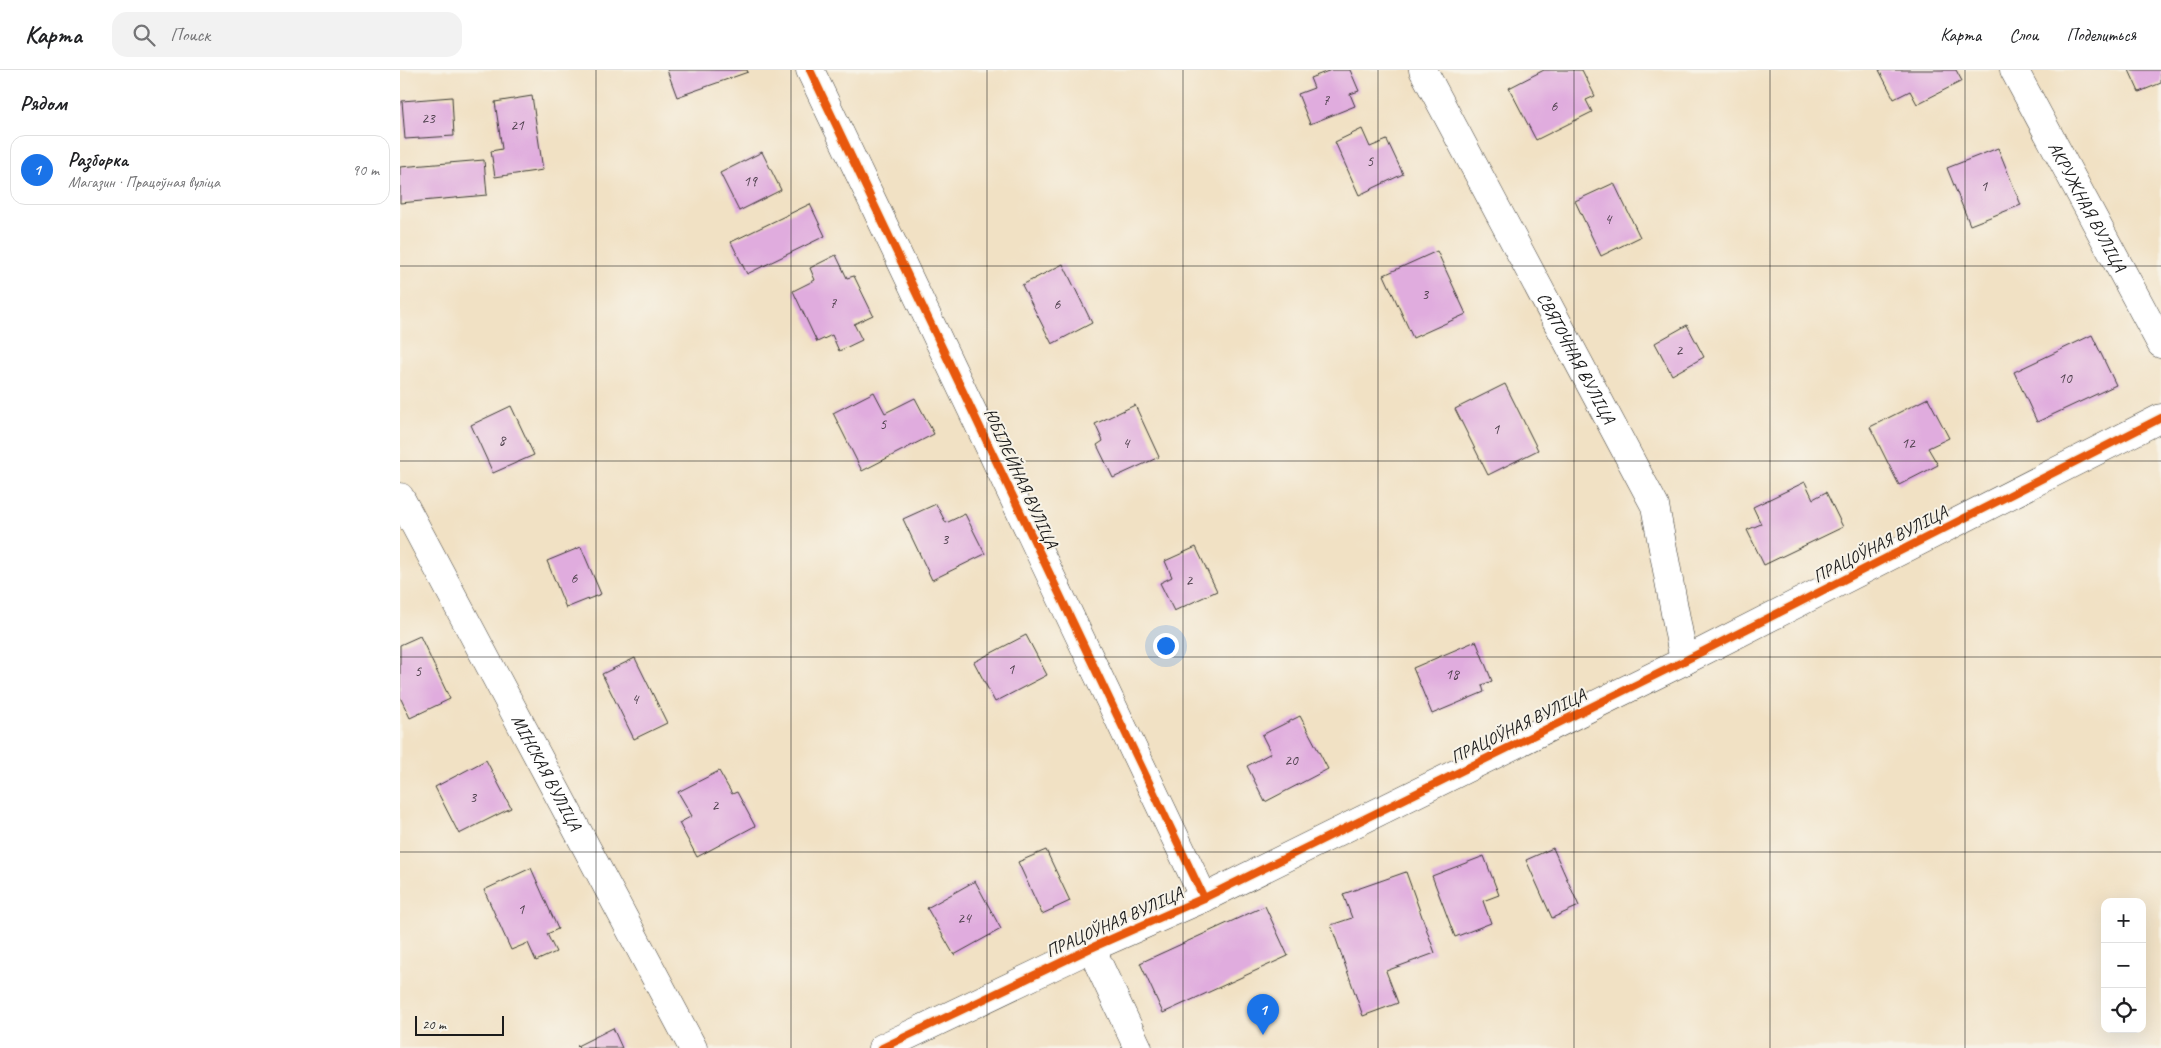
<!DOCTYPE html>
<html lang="ru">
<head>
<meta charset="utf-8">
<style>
  body { margin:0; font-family:Caveat,sans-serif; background:#f2f2f2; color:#202124 }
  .controls { position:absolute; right:15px; bottom:15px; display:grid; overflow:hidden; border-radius:10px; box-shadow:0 5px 20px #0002 }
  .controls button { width:45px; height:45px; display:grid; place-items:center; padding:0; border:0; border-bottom:1px solid #e0e0e0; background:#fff; color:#202124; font:25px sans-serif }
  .scale { position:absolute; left:15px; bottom:12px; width:89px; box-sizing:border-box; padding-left:5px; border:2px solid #1c1c1c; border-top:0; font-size:14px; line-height:18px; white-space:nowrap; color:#1c1c1c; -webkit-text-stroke:4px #f7f3e8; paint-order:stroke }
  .you { position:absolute; left:765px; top:575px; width:18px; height:18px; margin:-12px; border:4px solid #fff; border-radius:50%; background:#1a73e8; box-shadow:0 0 0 8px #1a73e833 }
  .badge { display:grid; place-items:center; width:32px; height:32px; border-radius:50%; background:#1a73e8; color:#fff; font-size:16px; font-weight:700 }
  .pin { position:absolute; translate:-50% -41px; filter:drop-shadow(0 1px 2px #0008) }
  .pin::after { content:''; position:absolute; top:26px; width:18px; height:15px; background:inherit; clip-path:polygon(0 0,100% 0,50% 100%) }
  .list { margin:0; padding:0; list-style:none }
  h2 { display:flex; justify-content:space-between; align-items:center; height:65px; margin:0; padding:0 20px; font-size:21px }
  h2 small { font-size:16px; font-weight:400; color:#757577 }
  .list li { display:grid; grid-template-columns:32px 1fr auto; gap:15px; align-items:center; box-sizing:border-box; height:70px; margin:0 10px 10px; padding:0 10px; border:1px solid #e0e0e0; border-radius:15px }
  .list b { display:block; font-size:19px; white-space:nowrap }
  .list p { margin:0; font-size:16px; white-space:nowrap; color:#757577 }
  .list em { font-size:16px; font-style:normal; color:#757577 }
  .icon { flex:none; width:28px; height:28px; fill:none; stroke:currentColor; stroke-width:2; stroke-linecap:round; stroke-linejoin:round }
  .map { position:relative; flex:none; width:1761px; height:978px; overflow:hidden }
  header { display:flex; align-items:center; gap:30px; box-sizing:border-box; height:70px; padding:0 25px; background:#fff; border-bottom:1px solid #e0e0e0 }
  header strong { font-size:24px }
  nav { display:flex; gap:28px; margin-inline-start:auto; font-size:18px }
  .search { width:350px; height:45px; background:#f2f2f2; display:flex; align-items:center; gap:12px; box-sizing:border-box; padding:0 18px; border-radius:15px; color:#757577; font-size:19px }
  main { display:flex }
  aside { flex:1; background:#fff }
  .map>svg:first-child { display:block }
  .building { fill:#e0acde }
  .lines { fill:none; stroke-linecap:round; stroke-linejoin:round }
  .minor-casing { stroke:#3c3a35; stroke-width:29 }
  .minor { stroke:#fff; stroke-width:28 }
  .cycleway-casing { stroke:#f7f3e8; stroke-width:11 }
  .cycleway { stroke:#e8590c; stroke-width:8 }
  .grid { fill:none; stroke:#1c1c1c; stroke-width:1; stroke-opacity:0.55 }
  .labels { text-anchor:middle; stroke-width:4; stroke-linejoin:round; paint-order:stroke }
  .number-label { font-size:15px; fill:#4d404c }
  .street-label { font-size:18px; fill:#1c1c1c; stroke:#f7f3e8 }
</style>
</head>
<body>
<header>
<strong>Карта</strong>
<div class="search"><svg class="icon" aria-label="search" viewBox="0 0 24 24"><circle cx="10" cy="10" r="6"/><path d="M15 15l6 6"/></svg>Поиск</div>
<nav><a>Карта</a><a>Слои</a><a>Поделиться</a></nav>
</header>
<main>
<aside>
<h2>Рядом<small></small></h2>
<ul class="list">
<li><span class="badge">1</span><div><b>Разборка</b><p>Магазин · Працоўная вуліца</p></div><em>90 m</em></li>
</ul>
</aside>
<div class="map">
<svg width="1761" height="978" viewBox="0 0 1761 978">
  <rect width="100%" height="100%" fill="#f7f3e8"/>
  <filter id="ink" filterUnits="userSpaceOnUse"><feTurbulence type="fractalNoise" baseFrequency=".02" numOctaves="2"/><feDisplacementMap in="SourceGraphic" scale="10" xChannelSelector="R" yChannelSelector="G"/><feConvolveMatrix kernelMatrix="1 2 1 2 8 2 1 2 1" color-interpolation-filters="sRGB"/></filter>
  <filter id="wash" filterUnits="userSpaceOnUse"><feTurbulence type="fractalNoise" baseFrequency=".0096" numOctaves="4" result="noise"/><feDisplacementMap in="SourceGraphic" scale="20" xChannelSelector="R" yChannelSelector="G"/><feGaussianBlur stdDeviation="1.12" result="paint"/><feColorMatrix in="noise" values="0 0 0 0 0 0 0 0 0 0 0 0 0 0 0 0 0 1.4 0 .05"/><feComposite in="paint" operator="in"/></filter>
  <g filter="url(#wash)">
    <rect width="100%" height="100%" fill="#f1e1c4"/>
    <g id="blocks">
      <g class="building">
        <polygon points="267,0 347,0 348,2 277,27"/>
        <polygon points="931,0 950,0 959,21 950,24 955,36 910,54 898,24 914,18 910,8"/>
        <polygon points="1144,0 1182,0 1195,26 1186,30 1192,42 1136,70 1109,18"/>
        <polygon points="1479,0 1556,0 1562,11 1517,34 1510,21 1494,29"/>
        <polygon points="1729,0 1761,0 1761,13 1739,22"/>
        <polygon points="132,26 143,100 95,107 91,81 102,79 95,32"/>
        <polygon points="52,27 54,66 5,69 2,31"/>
        <polygon points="962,59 970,77 987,70 1003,104 959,125 935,72"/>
        <polygon points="1598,78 1621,135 1570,155 1547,98"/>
        <polygon points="362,82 381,120 339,141 320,103"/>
        <polygon points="84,90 87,125 0,133 0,97"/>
        <polygon points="1214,113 1240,167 1201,186 1175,131"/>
        <polygon points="410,134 425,166 347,204 331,172"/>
        <polygon points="1037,181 1066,244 1013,268 984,205"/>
        <polygon points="436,185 447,208 454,206 473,245 454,254 462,270 439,281 432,265 417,272 393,221 415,210 410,198"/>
        <polygon points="663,194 692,253 652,274 622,215"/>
        <polygon points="1287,255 1304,287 1272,305 1255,273"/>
        <polygon points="1692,265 1716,315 1637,352 1614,302"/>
        <polygon points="1105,314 1138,380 1088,405 1055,339"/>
        <polygon points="474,322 485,343 515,328 534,364 462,401 433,343"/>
        <polygon points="1528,328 1549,368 1528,378 1538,395 1499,415 1470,357"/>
        <polygon points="735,335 759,387 713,408 697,375 703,371 695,354"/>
        <polygon points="111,336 134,385 93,403 71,355"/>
        <polygon points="1405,412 1413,429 1426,422 1443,457 1364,495 1347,460 1361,454 1353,437"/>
        <polygon points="536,434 546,453 565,444 585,484 532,510 503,449"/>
        <polygon points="181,477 201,524 166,538 147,491"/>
        <polygon points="796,477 817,521 774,541 760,513 772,507 765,491"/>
        <polygon points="626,565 647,605 595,632 574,592"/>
        <polygon points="20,566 50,629 10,648 0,627 0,575"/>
        <polygon points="1076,571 1092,611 1082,615 1084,622 1032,644 1013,598"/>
        <polygon points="235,588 267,653 234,669 202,604"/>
        <polygon points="900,646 928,699 865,732 847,696 871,683 862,665"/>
        <polygon points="86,690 111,738 59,764 35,717"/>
        <polygon points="319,701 332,724 337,722 355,756 297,787 279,753 292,746 278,722"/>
        <polygon points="1153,778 1179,836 1152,848 1126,790"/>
        <polygon points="646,780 670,831 642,844 618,792"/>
        <polygon points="1084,786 1099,825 1083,831 1091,853 1055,867 1032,806"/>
        <polygon points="131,798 158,859 147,864 156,882 136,891 128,873 111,880 84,820"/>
        <polygon points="1006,802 1035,883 986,901 998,933 963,946 931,855 952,848 943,824"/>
        <polygon points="575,811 601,859 554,885 527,838"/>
        <polygon points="865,836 888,886 763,943 740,893"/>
        <polygon points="213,958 222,978 179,978 177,976"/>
      </g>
    </g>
  </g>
  <g filter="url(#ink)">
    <use href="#blocks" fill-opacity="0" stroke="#3c3a35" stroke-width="1"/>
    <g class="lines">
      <g class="minor-casing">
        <g id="minor">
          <polyline points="410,0 804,828"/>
          <path id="s1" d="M1023,0L1255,436L1284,591"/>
          <path id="s2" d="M1614,0L1761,274"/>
          <path id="s3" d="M0,427L293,978"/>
          <polyline points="691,878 738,978"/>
          <polyline points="482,978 691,878 804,828 1284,591 1761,348"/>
        </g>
      </g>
      <use href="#minor" class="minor"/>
      <g class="cycleway-casing">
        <g id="cycleway">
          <polyline points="410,0 804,828"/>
          <polyline points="482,978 691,878 804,828 1284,591 1761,348"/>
        </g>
      </g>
      <use href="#cycleway" class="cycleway"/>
    </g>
  </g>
  <path class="grid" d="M196,0V978M391,0V978M587,0V978M783,0V978M978,0V978M1174,0V978M1370,0V978M1565,0V978M0,196H1761M0,391H1761M0,587H1761M0,782H1761"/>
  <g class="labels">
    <g class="number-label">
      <text x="926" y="35">7</text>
      <text x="1154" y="41">6</text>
      <text x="28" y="53">23</text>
      <text x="117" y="60">21</text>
      <text x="970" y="96">5</text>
      <text x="350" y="116">19</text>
      <text x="1584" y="121">1</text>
      <text x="1208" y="154">4</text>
      <text x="1025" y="229">3</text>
      <text x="433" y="238">7</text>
      <text x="657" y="239">6</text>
      <text x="1279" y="285">2</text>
      <text x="1665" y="313">10</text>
      <text x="483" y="359">5</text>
      <text x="1096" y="364">1</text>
      <text x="102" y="375">8</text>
      <text x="726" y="378">4</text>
      <text x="1508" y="378">12</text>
      <text x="545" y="474">3</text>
      <text x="174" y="513">6</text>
      <text x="789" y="515">2</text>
      <text x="611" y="604">1</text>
      <text x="18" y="606">5</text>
      <text x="1052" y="609">18</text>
      <text x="235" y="634">4</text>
      <text x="891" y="695">20</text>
      <text x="73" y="732">3</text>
      <text x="315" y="740">2</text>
      <text x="121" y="844">1</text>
      <text x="564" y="853">24</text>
    </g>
    <g class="street-label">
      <text dy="6" stroke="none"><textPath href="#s2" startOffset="155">АКРУЖНАЯ ВУЛІЦА</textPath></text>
      <text dy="6" stroke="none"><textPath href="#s1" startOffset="326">СВЯТОЧНАЯ ВУЛІЦА</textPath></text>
      <text transform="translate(621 408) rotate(65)" y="6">ЮБІЛЕЙНАЯ ВУЛІЦА</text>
      <text transform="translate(1480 474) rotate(-27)" y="6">ПРАЦОЎНАЯ ВУЛІЦА</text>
      <text transform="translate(1118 656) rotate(-26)" y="6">ПРАЦОЎНАЯ ВУЛІЦА</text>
      <text dy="6" stroke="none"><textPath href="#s3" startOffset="312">МІНСКАЯ ВУЛІЦА</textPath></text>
      <text transform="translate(714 852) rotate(-24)" y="6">ПРАЦОЎНАЯ ВУЛІЦА</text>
    </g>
  </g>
</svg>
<div class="controls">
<button>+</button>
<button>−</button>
<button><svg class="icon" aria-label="locate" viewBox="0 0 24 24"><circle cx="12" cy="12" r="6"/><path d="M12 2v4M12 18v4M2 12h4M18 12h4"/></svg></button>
</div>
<div class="scale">20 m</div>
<div class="you"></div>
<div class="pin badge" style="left:863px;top:965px">1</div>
</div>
</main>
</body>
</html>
